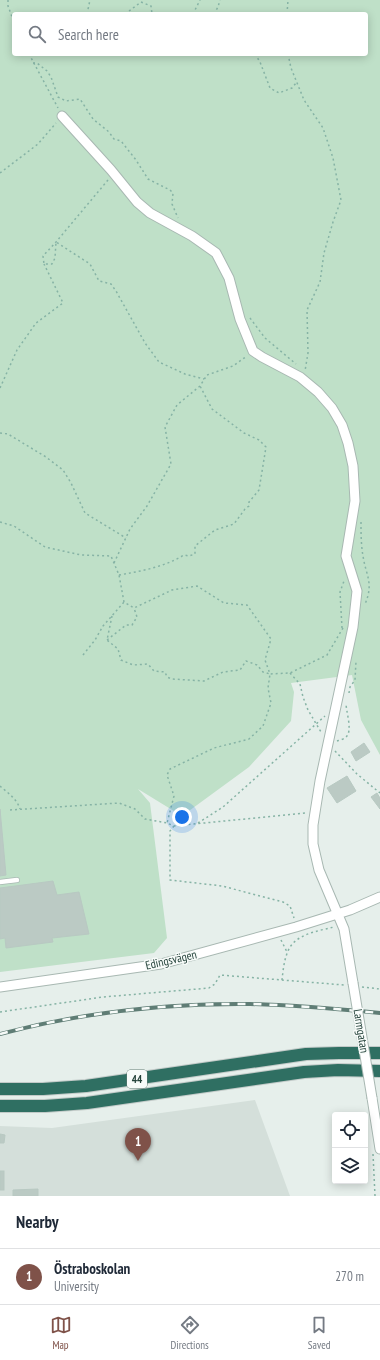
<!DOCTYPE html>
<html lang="en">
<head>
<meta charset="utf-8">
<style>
  body { margin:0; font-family:"PT Sans Narrow",sans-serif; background:#f6f6f7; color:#1f2937 }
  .controls { position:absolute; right:12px; bottom:12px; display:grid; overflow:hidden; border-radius:4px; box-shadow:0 2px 10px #0003 }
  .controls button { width:36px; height:36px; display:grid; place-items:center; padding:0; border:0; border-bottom:1px solid #e0e1e3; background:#fff; color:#1f2937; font:20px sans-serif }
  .you { position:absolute; left:182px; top:817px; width:14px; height:14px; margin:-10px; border:3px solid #fff; border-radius:50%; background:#1a73e8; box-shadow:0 0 0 6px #1a73e833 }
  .badge { display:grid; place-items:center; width:26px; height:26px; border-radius:50%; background:#7f5249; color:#fff; font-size:13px; font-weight:700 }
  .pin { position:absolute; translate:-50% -33px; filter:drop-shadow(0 1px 2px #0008) }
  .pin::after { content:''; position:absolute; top:21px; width:14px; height:12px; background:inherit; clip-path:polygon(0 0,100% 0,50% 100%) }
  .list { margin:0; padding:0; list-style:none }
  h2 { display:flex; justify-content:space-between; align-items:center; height:52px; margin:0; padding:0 16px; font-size:17px }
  h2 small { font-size:13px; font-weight:400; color:#747a83 }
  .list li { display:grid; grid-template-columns:26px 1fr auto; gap:12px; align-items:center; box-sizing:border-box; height:56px; padding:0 16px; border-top:1px solid #e0e1e3 }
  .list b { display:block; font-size:15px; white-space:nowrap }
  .list p { margin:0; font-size:13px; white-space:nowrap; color:#747a83 }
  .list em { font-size:13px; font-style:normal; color:#747a83 }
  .icon { flex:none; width:22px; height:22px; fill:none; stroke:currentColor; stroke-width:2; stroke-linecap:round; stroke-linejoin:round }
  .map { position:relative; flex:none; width:380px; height:1196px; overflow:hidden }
  .search { position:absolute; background:#fff; box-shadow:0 2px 10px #0003; left:12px; right:12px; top:12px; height:44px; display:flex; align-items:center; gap:10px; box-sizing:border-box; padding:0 14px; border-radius:4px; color:#747a83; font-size:15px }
  .sheet { height:108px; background:#fff }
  nav { display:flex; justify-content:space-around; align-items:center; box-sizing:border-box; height:56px; border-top:1px solid #e0e1e3; background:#fff; font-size:11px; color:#747a83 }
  nav a { display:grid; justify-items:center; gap:2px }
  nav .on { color:#7f5249 }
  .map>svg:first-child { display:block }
  .built { fill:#d4dfda }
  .green { fill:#bfe0c8; fill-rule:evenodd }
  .building { fill:#bbcac4; stroke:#b8c9c2 }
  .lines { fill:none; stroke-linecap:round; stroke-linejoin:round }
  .service-casing { stroke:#a8b8b2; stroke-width:6 }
  .minor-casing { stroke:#a8b8b2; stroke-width:11 }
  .motorway-casing { stroke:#c2cac8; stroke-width:14 }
  .path { stroke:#86b3a5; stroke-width:1.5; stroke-dasharray:2 3; stroke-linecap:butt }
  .service { stroke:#fff; stroke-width:4.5 }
  .minor { stroke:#fff; stroke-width:9 }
  .motorway { stroke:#2f6f62; stroke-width:12 }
  .rail-casing { stroke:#5f7d75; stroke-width:4 }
  .rail { stroke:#f7fbf9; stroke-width:2.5; stroke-dasharray:8; stroke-linecap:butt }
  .minor-bridge-casing { stroke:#a8b8b2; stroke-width:11; stroke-linecap:butt }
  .minor-bridge { stroke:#fff; stroke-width:9 }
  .labels { text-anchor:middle; stroke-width:3; stroke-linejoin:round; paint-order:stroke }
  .shield { fill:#f7fbf9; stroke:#637a73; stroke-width:1 }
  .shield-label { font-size:11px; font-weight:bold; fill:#24423a }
  .street-label { font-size:12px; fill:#24423a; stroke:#f7fbf9 }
</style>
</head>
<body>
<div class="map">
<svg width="380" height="1196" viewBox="0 0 380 1196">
  <rect width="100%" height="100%" fill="#e6efeb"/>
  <polygon class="built" points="255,1100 290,1196 0,1196 0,1126 52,1128"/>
  <path class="green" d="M0,0H380V755L361,720L352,675L291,683L294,692L291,721L249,767L182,816L138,789L150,803L167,938L154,953L0,972ZM14,14H366V54H14Z"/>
  <g class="building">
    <polygon points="364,743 370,752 356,761 351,752"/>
    <polygon points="347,776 356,791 337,803 327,788"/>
    <polygon points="377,793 380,798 380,809 371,797"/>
    <polygon points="0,809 6,875 0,876"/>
    <polygon points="53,881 57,895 79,892 89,934 52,938 53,942 6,948 5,938 0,939 0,888"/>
    <polygon points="0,1134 5,1135 4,1143 0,1143"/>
    <rect x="0" y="1171" width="4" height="19"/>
    <polygon points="38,1189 38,1196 13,1196 13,1190"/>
  </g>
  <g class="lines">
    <g class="service-casing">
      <polyline id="service" points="0,882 17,880"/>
    </g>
    <g class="minor-casing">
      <g id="minor">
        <polyline points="62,116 111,170 137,202 150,213 192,236 216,253 229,278 240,319 253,351 262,357 300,377 318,392 332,408 342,425 348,443 353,466 355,501 346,556 357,591 353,627 320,781 313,825 313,844 319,870 344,929 353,983"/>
        <polyline points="0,987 161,964 296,927 350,910 380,897"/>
        <polyline points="372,1098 380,1149"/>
      </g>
    </g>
    <g class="motorway-casing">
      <g id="motorway">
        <polyline points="0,1089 43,1089 86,1086 306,1054 339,1053 380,1053"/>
        <polyline points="0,1106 45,1106 87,1103 304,1072 338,1070 380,1071"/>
      </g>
    </g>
    <g class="path">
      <polyline points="8,0 8,6 14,22"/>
      <polyline points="87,14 90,0"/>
      <polyline points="125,14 141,2 151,6 152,14"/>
      <polyline points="193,14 200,0"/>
      <polyline points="214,14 218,7 220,0"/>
      <polyline points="287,14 288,0"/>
      <polyline points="29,54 58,108"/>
      <polyline points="255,54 260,62 270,88 279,93 292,88 296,83"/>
      <polyline points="288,54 291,68 304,100 323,128 333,158 341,200 333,222 324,253 320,282 307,310 308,353 305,371"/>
      <polyline points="33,63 37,63 47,71 51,77 58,97 66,101 80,99 93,119 109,132 114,139 121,141 136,160 148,179 170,190 173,193 172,204 178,218"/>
      <polyline points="0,173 38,144 56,123"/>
      <polyline points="108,180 56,242 43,256 44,264 52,264 55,258 56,242 90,264 99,281 111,284 116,291 145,343 159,362 185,374 204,379"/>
      <polyline points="250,318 265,338 296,364"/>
      <polyline points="0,388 17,350 36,323 63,303 44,264"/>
      <polyline points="0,433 8,434 46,457 63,470 71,483 85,513 126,538"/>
      <polyline points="0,522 14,526 45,547 81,555 111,556 119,575 124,602 134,608 172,590 197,586 224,603 247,605 271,639 265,660 270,674 290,673 327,655 343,628"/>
      <path d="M361,522C361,533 361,545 363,556C366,576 374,583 365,604"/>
      <polyline points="114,563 130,529 147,506 171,464 165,427 177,405 200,386 207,375 233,366 247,356"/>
      <path d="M119,575C142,571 164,567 184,555L189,556L195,554V546L215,530L234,524L245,509L249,506V502L259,490L266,447L259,440L244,433L212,409L200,386"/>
      <polyline points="112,616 107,640 118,649 121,660 133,665 148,664 154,671 165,672 167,677 172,679 204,681 223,672 240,670 246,661 257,665 263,672 270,674 268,688 271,703 263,726 249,739 214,748 170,769 167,775 174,796 167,823"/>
      <polyline points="342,628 340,592 344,581"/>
      <polyline points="107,640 126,625 132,625 137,617 134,608"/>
      <polyline points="83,655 95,640 103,626 124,602"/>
      <polyline points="290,673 300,684 303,697 308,710 321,732"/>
      <polyline points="349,693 350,687 355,680 356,661"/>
      <path d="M337,741C340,740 344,739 346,737C353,731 346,712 346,703"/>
      <polyline points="335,751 357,774 380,793"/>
      <path d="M0,786C8,793 17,799 20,809"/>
      <polyline points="10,810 119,803 135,809 145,819 167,823 174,826 305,813"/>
      <polyline points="198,823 223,807 325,716"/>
      <polyline points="174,826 170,831 170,880 222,886 283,902 290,906 294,918"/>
      <polyline points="281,940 287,952"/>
      <path d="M282,980C283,971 284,960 288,951C295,934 318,931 334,927"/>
      <polyline points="362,987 380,989"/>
      <polyline points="0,1012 103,997 209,988 215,984 220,975 344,985"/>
      <polyline points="373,1154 375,1196"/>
    </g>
    <use href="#service" class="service"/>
    <use href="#minor" class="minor"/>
    <use href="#motorway" class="motorway"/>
    <g class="rail-casing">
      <path id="rail" d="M0,1034C80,1013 167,1003 250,1004C293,1005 337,1009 380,1013"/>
    </g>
    <use href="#rail" class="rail"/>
    <g class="minor-bridge-casing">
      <polyline id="minor-bridge" points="353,983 372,1098"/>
    </g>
    <use href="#minor-bridge" class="minor-bridge"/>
  </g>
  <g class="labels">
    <rect class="shield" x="127" y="1070" width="20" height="18" rx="3"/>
    <g class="shield-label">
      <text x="137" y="1083">44</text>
    </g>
    <g class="street-label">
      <text transform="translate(171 960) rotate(-13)" y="4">Edingsvägen</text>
      <text transform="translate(361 1031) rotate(81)" y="4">Larmgatan</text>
    </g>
  </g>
</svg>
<div class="controls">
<button><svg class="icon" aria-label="locate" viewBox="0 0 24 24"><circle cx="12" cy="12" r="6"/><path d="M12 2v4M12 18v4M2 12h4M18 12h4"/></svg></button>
<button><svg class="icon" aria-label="layers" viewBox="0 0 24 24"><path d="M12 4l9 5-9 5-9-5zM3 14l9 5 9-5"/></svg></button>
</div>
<div class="you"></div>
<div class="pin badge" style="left:138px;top:1161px">1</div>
<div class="search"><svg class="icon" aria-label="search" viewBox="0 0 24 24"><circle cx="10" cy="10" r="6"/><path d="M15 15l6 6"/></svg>Search here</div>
</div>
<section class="sheet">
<h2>Nearby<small></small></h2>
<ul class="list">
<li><span class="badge">1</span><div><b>Östraboskolan</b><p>University</p></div><em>270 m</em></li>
</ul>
</section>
<nav>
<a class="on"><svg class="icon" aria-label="map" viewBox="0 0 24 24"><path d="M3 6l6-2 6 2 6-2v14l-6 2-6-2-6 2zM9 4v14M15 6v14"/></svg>Map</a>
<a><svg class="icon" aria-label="directions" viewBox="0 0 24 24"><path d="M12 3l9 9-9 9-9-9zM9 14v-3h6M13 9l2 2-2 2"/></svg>Directions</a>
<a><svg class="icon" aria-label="saved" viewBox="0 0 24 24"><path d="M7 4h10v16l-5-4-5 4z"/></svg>Saved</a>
</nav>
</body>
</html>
